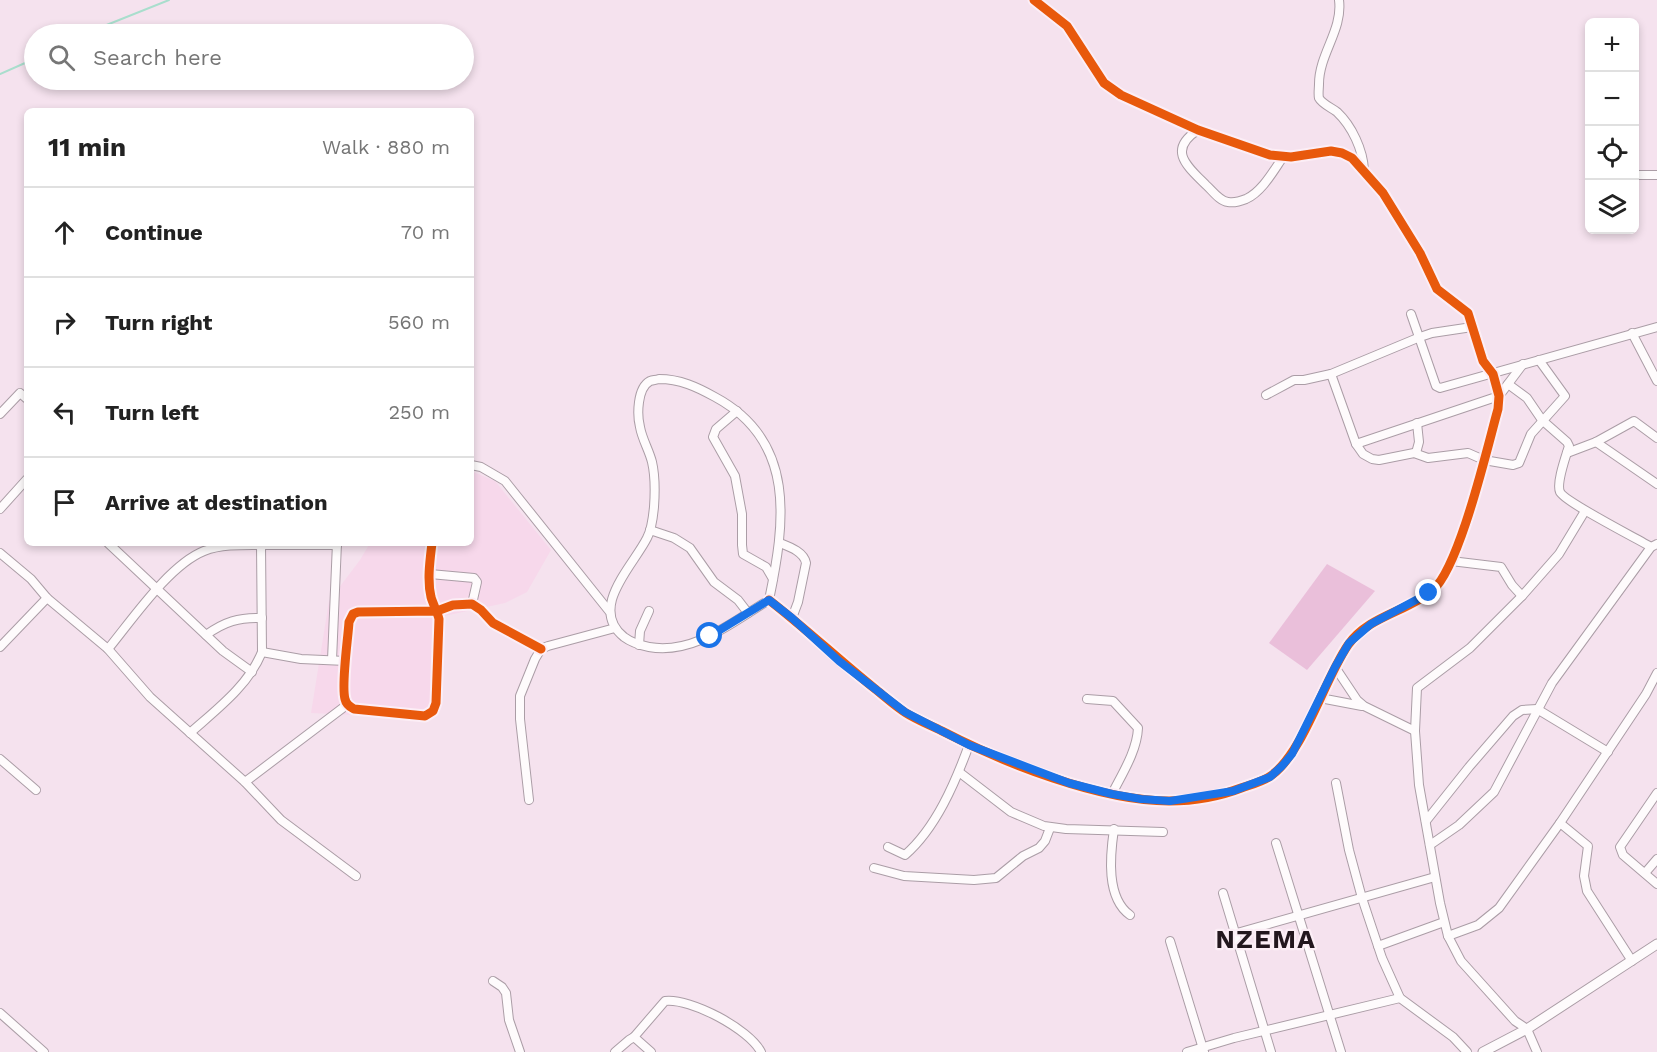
<!DOCTYPE html>
<html lang="en">
<head>
<meta charset="utf-8">
<style>
  body { margin:0; font-family:"Work Sans",sans-serif; background:#f6f6f6; color:#222 }
  .controls { position:absolute; right:18px; top:18px; display:grid; overflow:hidden; border-radius:9px; box-shadow:0 3px 9px #0003 }
  .controls button { width:54px; height:54px; display:grid; place-items:center; padding:0; border:0; border-bottom:2px solid #e0e0e0; background:#fff; color:#222; font:30px sans-serif }
  .stop { position:absolute; width:18px; height:18px; margin:-14px; border:4px solid #1a73e8; border-radius:50%; background:#fff }
  .stop.end { background:#1a73e8; border-color:#fff; box-shadow:0 2px 6px #0008 }
  .list { margin:0; padding:0; list-style:none }
  h2 { display:flex; justify-content:space-between; align-items:center; height:78px; margin:0; padding:0 24px; font-size:26px }
  h2 small { font-size:20px; font-weight:400; color:#767676 }
  .list li { display:grid; grid-template-columns:39px 1fr auto; gap:18px; align-items:center; box-sizing:border-box; height:90px; padding:0 24px; border-top:2px solid #e0e0e0 }
  .list b { display:block; font-size:22px; white-space:nowrap }
  .list em { font-size:20px; font-style:normal; color:#767676 }
  .icon { flex:none; width:33px; height:33px; fill:none; stroke:currentColor; stroke-width:2; stroke-linecap:round; stroke-linejoin:round }
  .map { position:relative; flex:none; width:1657px; height:1052px; overflow:hidden }
  .search { position:absolute; background:#fff; box-shadow:0 3px 9px #0003; left:24px; top:24px; width:450px; height:66px; display:flex; align-items:center; gap:15px; box-sizing:border-box; padding:0 21px; border-radius:33px; color:#767676; font-size:22px }
  .panel { position:absolute; background:#fff; box-shadow:0 3px 9px #0003; left:24px; top:108px; width:450px; height:438px; border-radius:9px }
  .map>svg:first-child { display:block }
  .built { fill:#f7d8eb }
  .pitch { fill:#eabfda }
  .lines { fill:none; stroke-linecap:round; stroke-linejoin:round }
  .stream { stroke:#a9decd; stroke-width:2 }
  .minor-casing { stroke:#ab9da6; stroke-width:10 }
  .tertiary-casing { stroke:#ab9da6; stroke-width:11 }
  .minor { stroke:#fefbfc; stroke-width:8 }
  .tertiary { stroke:#fefbfc; stroke-width:9 }
  .cycleway-casing { stroke:#fceef6; stroke-width:13 }
  .cycleway { stroke:#e8590c; stroke-width:9 }
  .route { stroke:#1a73e8; stroke-width:8 }
  .labels { text-anchor:middle; stroke-width:4.5; stroke-linejoin:round; paint-order:stroke }
  .district-label { font-size:26px; font-weight:bold; letter-spacing:1.5px; fill:#23171e; stroke:#fceef6 }
</style>
</head>
<body>
<div class="map">
<svg width="1657" height="1052" viewBox="0 0 1657 1052">
  <rect width="100%" height="100%" fill="#f5e2ee"/>
  <polygon class="built" points="471,471 495,481 551,550 527,592 505,603 444,616 440,712 423,718 311,713 329,601 360,560 370,543 471,543"/>
  <polygon class="pitch" points="1327,564 1375,591 1307,670 1269,643"/>
  <g class="lines">
    <g class="stream">
      <polyline points="84,34 169,0"/>
      <polyline points="0,74 34,59"/>
    </g>
    <g class="minor-casing">
      <g id="minor">
        <path d="M1339,0C1343,30 1319,54 1319,84C1319,88 1318,94 1319,98C1322,104 1332,108 1337,112C1352,126 1363,150 1364,170"/>
        <path d="M1198,130C1167,150 1187,166 1206,185C1212,190 1219,201 1228,202C1233,203 1241,201 1246,199C1262,192 1274,170 1283,157"/>
        <polyline points="1634,175 1657,175"/>
        <polyline points="1411,314 1436,386 1440,388 1657,327"/>
        <polyline points="1632,333 1657,381"/>
        <polyline points="1331,374 1356,444 1363,454 1372,459 1379,460 1414,453 1428,458 1468,453 1484,460 1513,465 1519,463 1531,434 1565,396 1539,360"/>
        <path d="M659,379C680,379 697,387 715,397C797,441 785,523 769,600C732,622 694,655 649,647C639,645 632,643 624,637C588,608 633,566 647,538C652,529 653,517 654,507C655,493 655,475 652,462C649,450 642,439 640,427C637,415 637,388 650,381C653,380 656,380 659,379Z"/>
        <path d="M1508,384L1527,398L1542,420L1567,442L1569,446C1566,456 1556,483 1560,492C1565,502 1636,538 1651,547"/>
        <polyline points="1266,395 1294,380 1304,380 1331,374 1420,337 1432,333 1472,327"/>
        <polyline points="737,411 716,429 713,437 735,476 742,514 742,545 743,554 766,567 773,579"/>
        <polyline points="0,414 20,393 27,399"/>
        <polyline points="1596,442 1657,484"/>
        <polyline points="1356,444 1499,396 1523,364"/>
        <polyline points="1416,453 1419,442 1417,423"/>
        <polyline points="1567,453 1596,442 1634,421 1657,438"/>
        <polyline points="471,465 481,467 505,481 609,611"/>
        <polyline points="0,509 27,479"/>
        <polyline points="650,530 674,538 690,548 714,582 738,600 748,613"/>
        <polyline points="108,543 223,651 252,672"/>
        <path d="M432,543C430,560 427,580 431,597C433,604 437,611 439,619L436,703L433,711L425,716L354,709C350,707 346,704 345,699C341,685 348,639 349,622L353,614L358,612L437,611L453,605L472,604L481,610L493,623L541,649"/>
        <path d="M780,543C790,547 804,552 806,563L798,602L792,618"/>
        <polyline points="0,553 31,579 47,598 108,649 150,697 245,782 281,820 356,876"/>
        <polyline points="1451,561 1501,567 1512,585 1522,596 1559,554 1585,511"/>
        <polyline points="430,574 474,578 477,582 472,604"/>
        <path d="M769,600C805,628 838,659 874,688C884,696 895,706 906,713C917,720 930,725 942,731C1004,763 1100,801 1169,801C1193,801 1221,796 1244,787C1253,784 1264,781 1272,775C1304,751 1324,680 1348,645C1368,616 1407,612 1433,590C1460,566 1487,448 1498,409L1499,396L1493,374L1483,361L1468,313L1437,289L1420,253L1383,193L1352,158L1342,153L1331,151L1291,157L1270,155L1198,130L1121,95L1104,83L1067,26L1034,0"/>
        <path d="M206,635C224,622 239,617 262,618"/>
        <polyline points="639,645 640,631 649,611"/>
        <polyline points="0,647 47,598"/>
        <path d="M108,649C132,620 169,565 204,551C222,544 244,545 263,545C288,545 312,545 337,545"/>
        <polyline points="262,652 301,659 346,661"/>
        <polyline points="332,660 337,543"/>
        <polyline points="1335,667 1357,700 1364,706 1415,731 1419,785 1440,903 1448,936 1461,961 1515,1021 1527,1029 1537,1052"/>
        <polyline points="1320,698 1362,706"/>
        <path d="M1087,699L1113,701L1138,728C1137,751 1122,774 1112,794"/>
        <polyline points="1415,731 1417,688 1470,648 1522,596"/>
        <path d="M190,733C217,709 248,686 262,652L261,545"/>
        <polyline points="0,759 36,790"/>
        <polyline points="959,772 1011,812 1044,826 1066,829 1163,832"/>
        <polyline points="245,782 348,704"/>
        <polyline points="1336,783 1349,850 1362,898 1382,958 1400,998 1453,1037 1467,1052"/>
        <polyline points="1657,793 1620,847 1623,855 1657,884"/>
        <polyline points="529,800 520,719 520,696 535,659 541,649 548,646 615,628"/>
        <polyline points="1426,821 1469,767 1513,716 1522,710 1537,709 1608,752"/>
        <polyline points="1560,823 1588,846 1584,876 1587,891 1632,961"/>
        <path d="M1114,829C1110,856 1106,898 1130,915"/>
        <polyline points="1276,843 1341,1052"/>
        <polyline points="1430,845 1459,825 1494,792 1552,683 1651,547 1657,544"/>
        <path d="M888,847L905,855C936,828 955,783 969,745"/>
        <polyline points="874,868 904,876 974,880 996,878 1023,856 1039,848 1045,841 1050,828"/>
        <polyline points="1645,873 1657,859"/>
        <polyline points="1223,893 1271,1052"/>
        <polyline points="1237,933 1435,877"/>
        <polyline points="1448,936 1478,925 1499,908 1560,823 1646,694 1657,673"/>
        <polyline points="1170,941 1204,1052"/>
        <polyline points="1378,946 1444,922"/>
        <polyline points="493,981 502,987 506,993 509,1020 520,1052"/>
        <polyline points="0,1013 44,1052"/>
        <path d="M634,1037L665,1001C691,998 749,1029 761,1052"/>
        <polyline points="615,1052 629,1040 634,1037 651,1052"/>
        <polyline points="1187,1052 1234,1038 1400,998"/>
      </g>
    </g>
    <g class="tertiary-casing">
      <polyline id="tertiary" points="1483,1052 1527,1029 1657,944"/>
    </g>
    <use href="#minor" class="minor"/>
    <use href="#tertiary" class="tertiary"/>
    <g class="cycleway-casing">
      <g id="cycleway">
        <path d="M432,543C430,560 427,580 431,597C433,604 437,611 439,619L436,703L433,711L425,716L354,709C350,707 346,704 345,699C341,685 348,639 349,622L353,614L358,612L437,611L453,605L472,604L481,610L493,623L541,649"/>
        <path d="M769,600C805,628 838,659 874,688C884,696 895,706 906,713C917,720 930,725 942,731C1004,763 1100,801 1169,801C1193,801 1221,796 1244,787C1253,784 1264,781 1272,775C1304,751 1324,680 1348,645C1368,616 1407,612 1433,590C1460,566 1487,448 1498,409L1499,396L1493,374L1483,361L1468,313L1437,289L1420,253L1383,193L1352,158L1342,153L1331,151L1291,157L1270,155L1198,130L1121,95L1104,83L1067,26L1034,0"/>
      </g>
    </g>
    <use href="#cycleway" class="cycleway"/>
  </g>
  <g class="lines">
    <polyline class="route" points="710,636 769,600 792,618 839,661 905,712 969,745 1069,783 1112,794 1141,799 1170,801 1233,791 1270,777 1282,766 1292,754 1335,667 1349,643 1371,624 1429,593"/>
  </g>
  <g class="labels">
    <g class="district-label">
      <text x="1266" y="948">NZEMA</text>
    </g>
  </g>
</svg>
<div class="controls">
<button>+</button>
<button>−</button>
<button><svg class="icon" aria-label="locate" viewBox="0 0 24 24"><circle cx="12" cy="12" r="6"/><path d="M12 2v4M12 18v4M2 12h4M18 12h4"/></svg></button>
<button><svg class="icon" aria-label="layers" viewBox="0 0 24 24"><path d="M12 4l9 5-9 5-9-5zM3 14l9 5 9-5"/></svg></button>
</div>
<div class="stop" style="left:710px;top:636px"></div>
<div class="stop end" style="left:1429px;top:593px"></div>
<div class="search"><svg class="icon" aria-label="search" viewBox="0 0 24 24"><circle cx="10" cy="10" r="6"/><path d="M15 15l6 6"/></svg>Search here</div>
<section class="panel">
<h2>11 min<small>Walk · 880 m</small></h2>
<ul class="list">
<li><svg class="icon" aria-label="ahead" viewBox="0 0 24 24"><path d="M12 20V5M6 11l6-6 6 6"/></svg><div><b>Continue</b></div><em>70 m</em></li>
<li><svg class="icon" aria-label="right" viewBox="0 0 24 24"><path d="M7 20v-9h11M14 6l5 5-5 5"/></svg><div><b>Turn right</b></div><em>560 m</em></li>
<li><svg class="icon" aria-label="left" viewBox="0 0 24 24"><path d="M17 20v-9H6M10 6l-5 5 5 5"/></svg><div><b>Turn left</b></div><em>250 m</em></li>
<li><svg class="icon" aria-label="arrive" viewBox="0 0 24 24"><path d="M6 21V4h12l-3 4 3 4H6"/></svg><div><b>Arrive at destination</b></div></li>
</ul>
</section>
</div>
</body>
</html>
